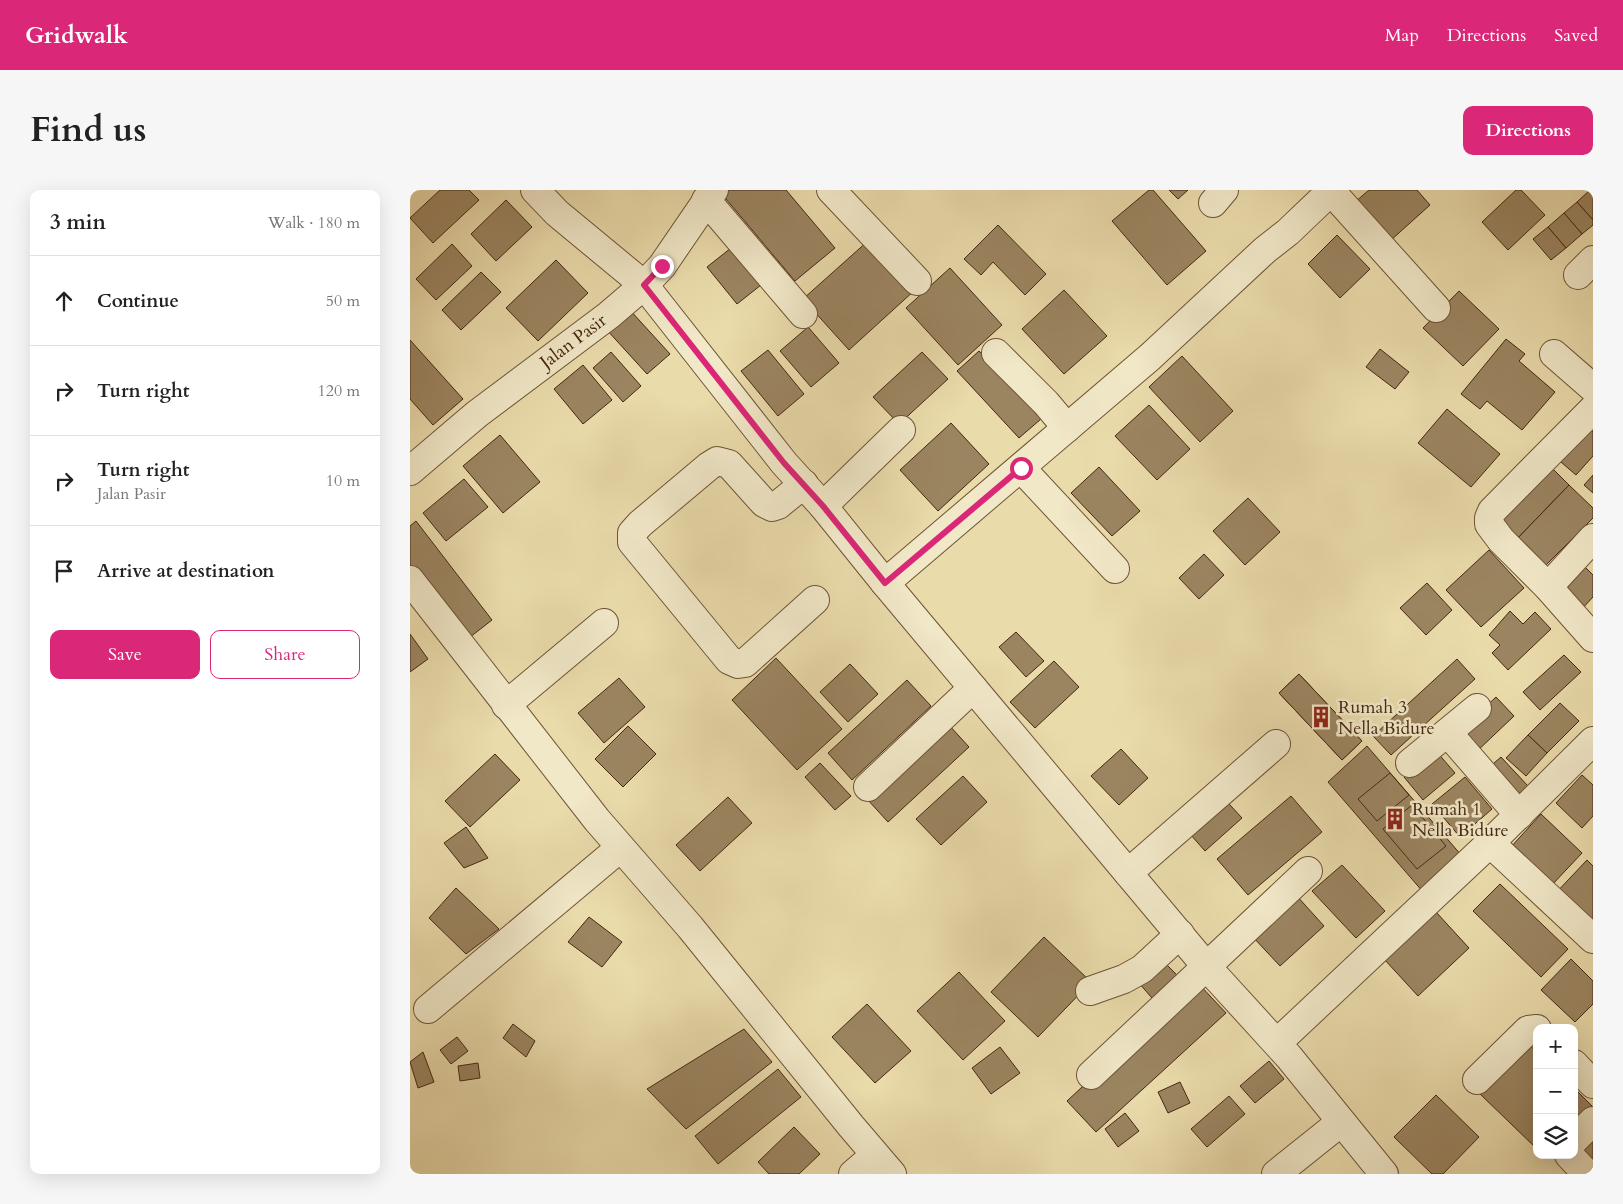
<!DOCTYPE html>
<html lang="en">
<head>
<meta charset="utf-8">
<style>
  body { margin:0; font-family:Cardo,serif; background:#f6f6f6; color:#222 }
  .controls { position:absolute; right:15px; bottom:15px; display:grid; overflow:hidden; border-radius:10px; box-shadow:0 5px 20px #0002 }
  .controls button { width:45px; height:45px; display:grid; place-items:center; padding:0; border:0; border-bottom:1px solid #e0e0e0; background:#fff; color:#222; font:25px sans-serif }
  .stop { position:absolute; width:15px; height:15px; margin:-11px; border:4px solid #db2777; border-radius:50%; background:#fff }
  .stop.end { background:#db2777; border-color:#fff; box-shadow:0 1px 5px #0008 }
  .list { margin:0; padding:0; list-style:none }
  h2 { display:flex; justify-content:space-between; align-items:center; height:65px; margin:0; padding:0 20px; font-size:21px }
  h2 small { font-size:16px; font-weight:400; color:#767676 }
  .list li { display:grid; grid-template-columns:32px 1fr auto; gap:15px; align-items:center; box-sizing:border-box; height:90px; padding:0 20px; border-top:1px solid #e0e0e0 }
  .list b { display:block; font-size:19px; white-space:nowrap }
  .list p { margin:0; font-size:16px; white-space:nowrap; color:#767676 }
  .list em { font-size:16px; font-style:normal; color:#767676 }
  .actions { display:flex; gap:10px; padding:15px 20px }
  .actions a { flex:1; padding:11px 0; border:1px solid #db2777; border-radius:10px; text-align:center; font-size:18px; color:#db2777 }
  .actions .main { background:#db2777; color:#fff }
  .icon { flex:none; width:28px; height:28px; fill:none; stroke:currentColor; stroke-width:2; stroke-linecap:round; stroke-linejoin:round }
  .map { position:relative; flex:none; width:1183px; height:984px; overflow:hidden; border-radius:10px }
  header { display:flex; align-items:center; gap:30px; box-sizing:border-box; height:70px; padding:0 25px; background:#db2777; color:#fff }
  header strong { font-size:24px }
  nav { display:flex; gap:28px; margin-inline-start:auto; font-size:18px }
  .intro { display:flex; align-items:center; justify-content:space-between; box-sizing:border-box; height:120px; padding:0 30px }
  h1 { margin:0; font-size:35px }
  .button { padding:12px 22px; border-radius:10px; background:#db2777; color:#fff; font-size:18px; font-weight:700 }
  main { display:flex; gap:30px; padding:0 30px }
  aside { flex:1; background:#fff; border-radius:10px; box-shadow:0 5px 20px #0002 }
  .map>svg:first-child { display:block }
  .building { fill:#9b8561; stroke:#462710 }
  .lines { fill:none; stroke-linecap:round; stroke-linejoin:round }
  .minor-casing { stroke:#6f5437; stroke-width:30 }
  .minor { stroke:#f1e8c8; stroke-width:28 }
  .route { stroke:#db2777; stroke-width:6 }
  .labels { text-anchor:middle; stroke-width:5; stroke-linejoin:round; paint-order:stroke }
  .street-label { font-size:18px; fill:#462710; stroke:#f1e8c8 }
  .poi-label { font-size:18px; fill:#462710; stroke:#f1e8c8; text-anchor:start }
</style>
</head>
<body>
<header>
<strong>Gridwalk</strong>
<nav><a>Map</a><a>Directions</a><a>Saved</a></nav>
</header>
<div class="intro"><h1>Find us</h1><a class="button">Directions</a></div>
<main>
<aside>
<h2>3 min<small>Walk · 180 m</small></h2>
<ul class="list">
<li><svg class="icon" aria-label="ahead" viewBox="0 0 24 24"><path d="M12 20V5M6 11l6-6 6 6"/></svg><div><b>Continue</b></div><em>50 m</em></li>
<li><svg class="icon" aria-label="right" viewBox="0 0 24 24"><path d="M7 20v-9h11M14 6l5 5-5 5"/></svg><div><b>Turn right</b></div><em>120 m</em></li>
<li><svg class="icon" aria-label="right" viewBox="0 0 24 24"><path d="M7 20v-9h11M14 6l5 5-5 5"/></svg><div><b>Turn right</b><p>Jalan Pasir</p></div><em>10 m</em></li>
<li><svg class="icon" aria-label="arrive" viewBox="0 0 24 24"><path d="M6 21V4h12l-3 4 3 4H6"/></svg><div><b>Arrive at destination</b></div></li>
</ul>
<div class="actions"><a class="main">Save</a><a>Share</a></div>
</aside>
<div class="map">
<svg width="1183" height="984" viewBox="0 0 1183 984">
  <rect width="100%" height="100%" fill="#eadbab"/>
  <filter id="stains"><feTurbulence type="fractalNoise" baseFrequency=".004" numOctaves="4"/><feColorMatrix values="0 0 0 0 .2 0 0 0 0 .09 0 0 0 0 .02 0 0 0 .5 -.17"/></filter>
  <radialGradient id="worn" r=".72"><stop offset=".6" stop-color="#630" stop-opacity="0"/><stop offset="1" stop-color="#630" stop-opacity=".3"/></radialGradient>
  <g class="building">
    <polygon points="30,0 59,0 69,10 23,53 0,28"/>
    <polygon points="314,0 376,0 425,58 385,91 311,3"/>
    <polygon points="739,0 743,0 796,61 757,95 702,31"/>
    <polygon points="759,0 778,0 768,9"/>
    <polygon points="959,0 1007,0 1020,15 980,51 945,12"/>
    <polygon points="1106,0 1111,0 1135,25 1098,60 1072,32"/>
    <polygon points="1180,0 1183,3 1183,30 1167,12"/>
    <polygon points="96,10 122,37 86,71 61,44"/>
    <polygon points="1167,12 1183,30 1183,35 1172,44 1154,23"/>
    <polygon points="1154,23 1172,44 1156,58 1138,37"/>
    <polygon points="588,35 636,84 615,105 583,72 571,85 554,69"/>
    <polygon points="1138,37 1156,58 1141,70 1123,49"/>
    <polygon points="927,45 960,79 930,108 898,74"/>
    <polygon points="459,50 505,100 439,160 393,109"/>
    <polygon points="42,54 62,76 26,110 6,89"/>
    <polygon points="321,58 351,95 327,114 297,77"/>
    <polygon points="146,70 178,103 128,151 96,118"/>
    <polygon points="540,78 592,135 548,175 496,118"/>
    <polygon points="71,82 91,102 51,140 32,120"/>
    <polygon points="654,100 697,146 654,184 612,139"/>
    <polygon points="1049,101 1089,139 1053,176 1013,138"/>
    <polygon points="219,119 260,164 237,184 196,139"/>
    <polygon points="398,137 429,173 401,197 370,161"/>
    <polygon points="1096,149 1115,164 1109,171 1145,202 1112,240 1077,211 1070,219 1051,204"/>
    <polygon points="0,150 53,209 23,235 0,209"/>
    <polygon points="970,159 999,182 985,199 956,177"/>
    <polygon points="358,160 394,204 368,226 331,181"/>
    <polygon points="569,161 631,229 609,248 547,181"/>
    <polygon points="201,162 231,196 213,212 183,178"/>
    <polygon points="512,162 538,189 489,234 463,207"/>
    <polygon points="772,166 823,221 790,252 739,197"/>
    <polygon points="173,175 202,210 173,234 144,199"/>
    <polygon points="739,215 780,259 747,290 705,246"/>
    <polygon points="1037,219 1090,264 1061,297 1008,253"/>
    <polygon points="541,233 579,274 528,321 490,280"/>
    <polygon points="1173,233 1183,242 1183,266 1166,285 1144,266"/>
    <polygon points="90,245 130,292 93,323 53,276"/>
    <polygon points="1140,276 1159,295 1105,351 1085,331"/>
    <polygon points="689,277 730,321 702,346 661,303"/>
    <polygon points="1183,285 1183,303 1174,295"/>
    <polygon points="54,289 78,317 36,351 13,323"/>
    <polygon points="1159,295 1183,318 1183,328 1133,378 1105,351"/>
    <polygon points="838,308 870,342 835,375 803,341"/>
    <polygon points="6,331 82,430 55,451 0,380 0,336"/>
    <polygon points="1079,360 1114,398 1071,437 1036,400"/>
    <polygon points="794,364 814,385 789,409 769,388"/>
    <polygon points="1170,372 1183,385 1183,407 1170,421 1145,397"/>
    <polygon points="1017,393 1042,420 1016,445 990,418"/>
    <polygon points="1100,421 1113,434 1125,422 1141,439 1098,480 1082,463 1090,455 1079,445"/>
    <polygon points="606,442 634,471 616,487 589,457"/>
    <polygon points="0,444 18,469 0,482"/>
    <polygon points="1154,465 1171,482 1130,520 1113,502"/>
    <polygon points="366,468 432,539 387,580 322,510"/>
    <polygon points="1047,469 1065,489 981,565 963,546"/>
    <polygon points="644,471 669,497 625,538 600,512"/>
    <polygon points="440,474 468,504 438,532 410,502"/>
    <polygon points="889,484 952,551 932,570 869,503"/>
    <polygon points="889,484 952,551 932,570 869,503"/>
    <polygon points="209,488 235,517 194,553 168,523"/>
    <polygon points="497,490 521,516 442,590 418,563"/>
    <polygon points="1086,507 1104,526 1064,564 1046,545"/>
    <polygon points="1150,513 1169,531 1137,563 1118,545"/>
    <polygon points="538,534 559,557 478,632 457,609"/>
    <polygon points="218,536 246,564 213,597 185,569"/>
    <polygon points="1118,545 1137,563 1116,586 1096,568"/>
    <polygon points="957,556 1052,666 1014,703 918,592"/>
    <polygon points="711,559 738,588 709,615 681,586"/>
    <polygon points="1026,561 1045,583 1013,610 994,587"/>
    <polygon points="85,564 110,590 60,637 35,611"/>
    <polygon points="1091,567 1118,596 1103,609 1076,580"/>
    <polygon points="410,573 441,606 425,620 395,587"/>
    <polygon points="980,583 999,605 967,631 948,609"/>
    <polygon points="1172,585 1183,595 1183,626 1172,638 1146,613"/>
    <polygon points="553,586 577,612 531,655 506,629"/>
    <polygon points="1055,587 1082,619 1050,647 1022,614"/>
    <polygon points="809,603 832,628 795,661 773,636"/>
    <polygon points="881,606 912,642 838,705 807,669"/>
    <polygon points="318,607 342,633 290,681 266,655"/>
    <polygon points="1002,615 1036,656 1007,679 973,639"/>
    <polygon points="1131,624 1172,663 1141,696 1100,658"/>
    <polygon points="56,637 78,668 54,678 34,653"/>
    <polygon points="1177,670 1183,676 1183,730 1143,706"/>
    <polygon points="932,675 975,721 946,748 902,701"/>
    <polygon points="1090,694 1158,759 1131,787 1063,721"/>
    <polygon points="46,698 89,739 56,764 19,728"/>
    <polygon points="886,705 914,736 870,776 842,746"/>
    <polygon points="1026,722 1059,758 1008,806 974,769"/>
    <polygon points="179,727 212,752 192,777 158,752"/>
    <polygon points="634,747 681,792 628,847 581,802"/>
    <polygon points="1161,769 1183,791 1183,814 1165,832 1131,800"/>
    <polygon points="752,770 767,785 742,808 728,792"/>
    <polygon points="549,782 595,831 553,870 507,821"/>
    <polygon points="786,791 816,823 686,942 657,911"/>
    <polygon points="457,814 501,861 465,893 422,847"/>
    <polygon points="103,834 125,851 116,867 93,848"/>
    <polygon points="334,839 362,872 276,939 237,899"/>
    <polygon points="47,847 58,861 41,874 30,860"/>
    <polygon points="1117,853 1127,862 1127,959 1069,903"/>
    <polygon points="590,857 610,883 581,904 562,878"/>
    <polygon points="13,862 24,892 8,898 0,872"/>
    <polygon points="859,871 874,889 845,913 830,896"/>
    <polygon points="68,873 70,888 50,891 48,876"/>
    <polygon points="368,879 391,907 308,974 285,946"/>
    <polygon points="770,892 780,913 758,923 748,902"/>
    <polygon points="1164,898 1182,916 1164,934"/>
    <polygon points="1026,905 1069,947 1033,984 1022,984 984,947"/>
    <polygon points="819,906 835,924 797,957 781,939"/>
    <polygon points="715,923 729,941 708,957 695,939"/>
    <polygon points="384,937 410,964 389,984 359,984 348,972"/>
    <polygon points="1183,937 1183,975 1164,960"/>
  </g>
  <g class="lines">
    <g class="minor-casing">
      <g id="minor">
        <polyline points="125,0 147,23 234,95 374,273 413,316 475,393 796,776 879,867 974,984"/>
        <polyline points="421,0 507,91"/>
        <polyline points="920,0 1026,118"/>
        <polyline points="296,10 393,124"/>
        <polyline points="803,13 814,0"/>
        <polyline points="1168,85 1183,70"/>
        <polyline points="586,163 636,213 657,238"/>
        <polyline points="1144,164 1183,198"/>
        <polyline points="1183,219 1082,321 1079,328 1079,334 1091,350 1138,397 1183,448"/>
        <polyline points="611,278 705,379"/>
        <polyline points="0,281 67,224 199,125 234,95 252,76 304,0"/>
        <polyline points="394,294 368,315 362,317 354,313 319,274 307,271 299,276 230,334 222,343 222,352 319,470 328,474 335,473 405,410"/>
        <polyline points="413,316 491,240"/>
        <polyline points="0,390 187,630 280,737 441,936 482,984"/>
        <polyline points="475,393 740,167 855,60 878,42 922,0"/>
        <polyline points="1138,397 1183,348"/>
        <polyline points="96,515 194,433"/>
        <polyline points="1038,543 1109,625"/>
        <polyline points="1000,573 1067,518"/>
        <polyline points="458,597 563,498"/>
        <polyline points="1080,653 1183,749"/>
        <polyline points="718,683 866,554"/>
        <polyline points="680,801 714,789 732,779 770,744"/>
        <polyline points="18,819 210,658"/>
        <polyline points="867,853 1080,653 1183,551"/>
        <polyline points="1164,874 1183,894"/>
        <polyline points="681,885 898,681"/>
        <polyline points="1067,890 1118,840 1127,839"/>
        <polyline points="1164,950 1183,931"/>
        <polyline points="1159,965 1177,984"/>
        <polyline points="443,984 465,965"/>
        <polyline points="866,984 931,932"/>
      </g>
    </g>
    <use href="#minor" class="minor"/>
  </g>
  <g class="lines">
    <polyline class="route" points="252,76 234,95 374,273 413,316 475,393 611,278"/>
  </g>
  <defs>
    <g id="building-bare" transform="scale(1.725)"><path d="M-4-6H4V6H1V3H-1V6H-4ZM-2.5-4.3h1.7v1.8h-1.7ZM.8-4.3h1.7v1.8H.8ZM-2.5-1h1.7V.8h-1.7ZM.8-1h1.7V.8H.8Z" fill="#8f2418" stroke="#f1e8c8" stroke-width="2.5" paint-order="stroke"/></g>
  </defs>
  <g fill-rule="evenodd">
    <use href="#building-bare" x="911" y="527"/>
    <use href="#building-bare" x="985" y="629"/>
  </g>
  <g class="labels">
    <g class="street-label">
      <text transform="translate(163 151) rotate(-37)" y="6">Jalan Pasir</text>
    </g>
    <g class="poi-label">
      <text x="928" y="523">Rumah 3<tspan x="928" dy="21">Nella Bidure</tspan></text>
      <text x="1002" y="625">Rumah 1<tspan x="1002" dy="21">Nella Bidure</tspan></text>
    </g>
  </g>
  <rect width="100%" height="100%" filter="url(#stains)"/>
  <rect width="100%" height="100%" fill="url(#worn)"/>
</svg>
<div class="controls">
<button>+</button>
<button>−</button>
<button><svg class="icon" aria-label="layers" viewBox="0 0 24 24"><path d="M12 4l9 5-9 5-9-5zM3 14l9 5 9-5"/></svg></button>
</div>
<div class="stop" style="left:611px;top:278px"></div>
<div class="stop end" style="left:252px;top:76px"></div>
</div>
</main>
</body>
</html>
